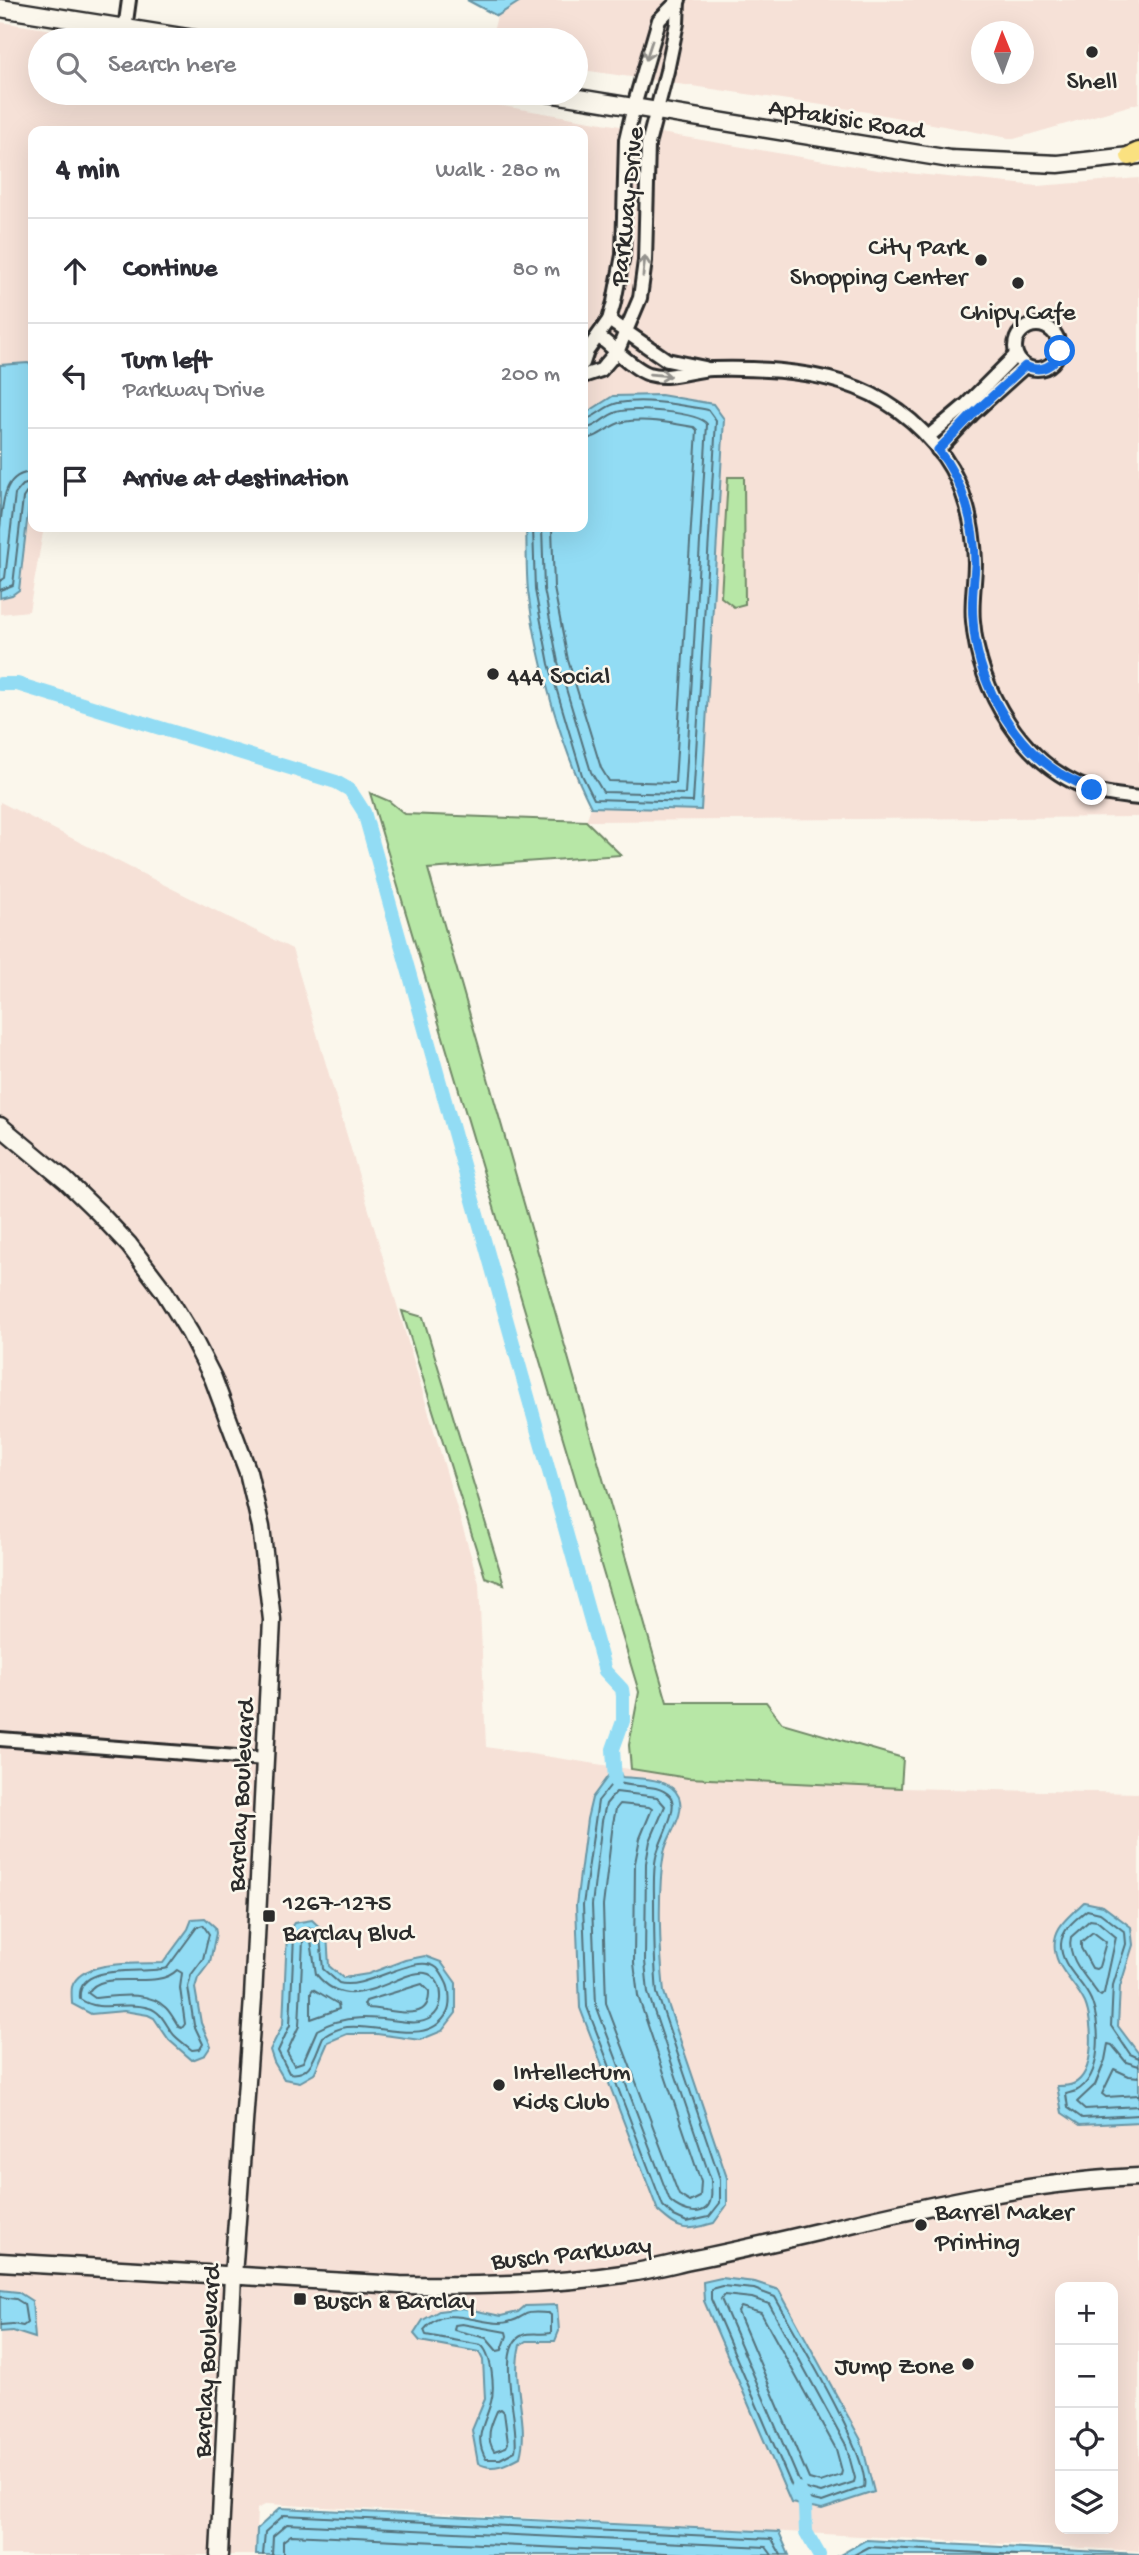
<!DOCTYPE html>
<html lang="en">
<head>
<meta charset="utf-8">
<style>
  body { margin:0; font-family:"Gochi Hand",sans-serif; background:#f7f7f7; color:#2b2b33 }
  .controls { position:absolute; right:21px; bottom:21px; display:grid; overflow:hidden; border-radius:14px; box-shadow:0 7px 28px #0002 }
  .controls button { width:63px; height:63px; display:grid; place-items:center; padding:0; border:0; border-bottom:2px solid #e1e1e2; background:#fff; color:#2b2b33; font:35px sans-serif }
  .compass { position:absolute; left:971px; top:21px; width:63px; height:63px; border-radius:50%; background:#fff; box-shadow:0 7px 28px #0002; rotate:359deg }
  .stop { position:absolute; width:21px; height:21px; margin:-16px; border:5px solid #1a73e8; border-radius:50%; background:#fff }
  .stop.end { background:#1a73e8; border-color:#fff; box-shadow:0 2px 7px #0008 }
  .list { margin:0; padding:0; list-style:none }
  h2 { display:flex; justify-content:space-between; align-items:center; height:91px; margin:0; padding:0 28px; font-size:30px }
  h2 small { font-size:23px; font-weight:400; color:#7c7c81 }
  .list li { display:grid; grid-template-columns:46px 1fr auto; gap:21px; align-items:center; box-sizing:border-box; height:105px; padding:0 28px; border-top:2px solid #e1e1e2 }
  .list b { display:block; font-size:26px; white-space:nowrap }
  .list p { margin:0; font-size:23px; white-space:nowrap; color:#7c7c81 }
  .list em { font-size:23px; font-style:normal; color:#7c7c81 }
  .icon { flex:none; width:38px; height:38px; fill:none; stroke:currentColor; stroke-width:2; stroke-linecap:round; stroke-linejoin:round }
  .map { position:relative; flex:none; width:1139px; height:2555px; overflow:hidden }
  .search { position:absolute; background:#fff; box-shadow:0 7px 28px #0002; left:28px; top:28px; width:560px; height:77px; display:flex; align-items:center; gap:18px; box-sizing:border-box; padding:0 24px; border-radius:38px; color:#7c7c81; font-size:26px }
  .panel { position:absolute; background:#fff; box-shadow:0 7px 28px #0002; left:28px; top:126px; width:560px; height:406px; border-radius:14px }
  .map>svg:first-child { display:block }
  .built { fill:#f6e1d7; fill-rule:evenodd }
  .green { fill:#b7e7a6; stroke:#718968; stroke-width:2 }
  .water { fill:#92dcf4; stroke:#6995a4; stroke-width:2 }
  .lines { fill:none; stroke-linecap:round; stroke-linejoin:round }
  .shore { stroke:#54727b; stroke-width:2 }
  .canal { stroke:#92dcf4; stroke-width:14 }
  .street-casing { stroke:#2b2b2b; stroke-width:18 }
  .secondary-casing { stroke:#2b2b2b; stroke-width:21 }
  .primary-casing { stroke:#2b2b2b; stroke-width:23 }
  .street { stroke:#fbf7ec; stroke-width:12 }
  .secondary { stroke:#fbf7ec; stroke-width:16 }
  .primary { stroke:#fae180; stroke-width:18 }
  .oneway { stroke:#93918c }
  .route { stroke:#1a73e8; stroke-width:9 }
  .poi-dot { fill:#2b2b2b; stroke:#fbf7ec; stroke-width:2.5 }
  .labels { text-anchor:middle; stroke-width:5; stroke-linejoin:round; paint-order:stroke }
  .poi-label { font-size:26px; fill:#2b2b2b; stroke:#fbf7ec; text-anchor:start }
  .street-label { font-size:26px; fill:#2b2b2b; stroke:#fbf7ec }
</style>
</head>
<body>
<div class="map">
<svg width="1139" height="2555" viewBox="0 0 1139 2555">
  <rect width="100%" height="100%" fill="#fbf7ec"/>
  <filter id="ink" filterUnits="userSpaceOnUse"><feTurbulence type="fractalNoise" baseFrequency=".0143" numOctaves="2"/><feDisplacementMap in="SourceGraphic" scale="14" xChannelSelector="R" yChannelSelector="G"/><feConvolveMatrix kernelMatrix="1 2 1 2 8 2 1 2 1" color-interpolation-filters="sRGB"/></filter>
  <g filter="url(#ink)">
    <g class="built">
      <path d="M522,0H1139V103L1014,139L856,110L576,69V40H491L497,16ZM982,32H1024V74H982Z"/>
      <polygon points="0,22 120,40 40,40 40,93 427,93 877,170 1038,186 1139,178 1139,817 586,821 591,807 576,778 542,666 528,591 526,527 583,527 583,131 33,131 33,527 44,527 29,611 0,614"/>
      <path d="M0,802L292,949L479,1583L486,1747L688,1778L901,1788L1139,1793V2551L267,2504L257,2509L255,2555H0ZM1060,2287H1113V2529H1060Z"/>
    </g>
    <g class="green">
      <polygon points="728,477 744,477 745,604 734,607 721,597"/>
      <polygon points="370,793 389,801 405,814 586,821 621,855 428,869 667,1702 766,1702 782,1723 903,1758 901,1788 688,1778 631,1769 629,1745 639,1692"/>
      <polygon points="402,1311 423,1317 504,1584 485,1577"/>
    </g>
    <g class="water">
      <polygon points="467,0 522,0 497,16"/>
      <polygon points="28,363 33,366 33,470 19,590 12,595 0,598 0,365"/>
      <path d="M661,395L713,404L724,419L701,810L591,807C561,748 536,658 528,591C526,570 527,548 526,527H583V415L613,396Z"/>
      <path d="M616,1765L622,1777C640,1779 671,1777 679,1797C686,1816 667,1835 664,1853C657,1892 660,1952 664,1992L727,2178V2205L714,2223C685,2231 681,2232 658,2211L580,2008L576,1905L587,1819L592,1798Z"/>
      <path d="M1084,1902L1103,1906L1131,1927L1133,1945L1120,1987L1118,2026L1139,2054V2122L1080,2125L1062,2113L1057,2086C1061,2086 1069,2086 1073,2084C1096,2074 1093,2022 1085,2003C1075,1981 1051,1966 1055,1940C1057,1924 1073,1913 1084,1902Z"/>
      <path d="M205,1918L215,1927L216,1933L210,1962L198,1978L195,1988L201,2023L211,2046L205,2055L192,2060L169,2040L154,2018L148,2015L124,2011L91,2014L72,2004C72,1999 71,1992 72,1987C80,1959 140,1964 163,1963L188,1929L192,1919Z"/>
      <polygon points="312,1920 327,1934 329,1966 343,1978 368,1974 405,1960 425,1956 441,1962 456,1983 456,2013 442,2031 420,2040 377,2034 347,2034 328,2042 314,2074 300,2082 284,2079 274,2062 270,2050 283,2024 287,1933 294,1923"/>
      <polygon points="721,2278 755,2282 779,2290 861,2440 874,2492 822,2509 791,2503 704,2301 703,2282"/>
      <polygon points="0,2290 18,2292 32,2301 35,2338 13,2331 0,2332"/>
      <path d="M557,2305L559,2331L555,2341H526L520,2345C510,2383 530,2421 520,2457C507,2464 492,2472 478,2463L472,2430L485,2399L483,2360L479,2352L420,2341L414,2334L423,2320L439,2311L463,2308L501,2316L518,2312L525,2306Z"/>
      <polygon points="280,2508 779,2532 789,2555 256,2555 257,2529"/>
      <polygon points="866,2540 1139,2554 1139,2555 840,2555"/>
    </g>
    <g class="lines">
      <g class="shore">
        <path d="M533,527L535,590L549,664L582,775L594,799L693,802L716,421L708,410C679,405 648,398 618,403C605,405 596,418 583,420"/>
        <path d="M542,527L544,589L558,662L591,772L603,792L685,794L707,424C699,412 632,407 617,412C604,416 597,428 583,429"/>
        <path d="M552,527L554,588L568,660L601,768L609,781L675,783L697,430L694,427C671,423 646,418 623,422C608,425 599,439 583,439"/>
        <path d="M0,528C3,504 2,473 33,472"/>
        <polyline points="0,581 5,578 15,494 23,485 33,482"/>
        <polyline points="0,590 13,585 23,498 27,492 33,491"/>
        <path d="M614,1781C631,1790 656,1781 670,1796C680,1808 659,1841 656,1857C653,1871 654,1886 654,1900C654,1931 654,1962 657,1993L720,2179V2203L709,2217L687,2222L674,2216L663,2206L587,2007L583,1905L598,1801Z"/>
        <path d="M616,1792L657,1797L665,1806L650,1841L646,1863L645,1961L648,1993L711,2180C711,2186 712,2193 711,2198C707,2220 681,2212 670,2201L596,2005L592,1905L602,1821L606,1804Z"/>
        <polygon points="620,1804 649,1807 652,1809 640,1838 635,1863 634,1963 638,1996 701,2182 700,2197 690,2202 679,2195 606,2003 603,1906 613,1823 616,1809"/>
        <path d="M1090,1920L1097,1921L1116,1937L1104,1993L1101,1996L1098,1994C1087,1978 1066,1958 1071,1937Z"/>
        <path d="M203,1925L209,1934L203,1959L191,1975L188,1987L194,2025L203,2044L200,2049L192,2050C187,2046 180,2041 175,2036C166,2027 163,2012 149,2008C125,2000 101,2014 80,1999C76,1961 143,1975 167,1968L197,1927Z"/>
        <path d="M311,1928L320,1937L323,1969L339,1983C366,1991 416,1951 437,1968C440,1971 444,1978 446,1982C450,1989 451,2006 447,2013C428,2048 379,2023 347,2027C339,2028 329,2033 323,2037C315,2054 312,2077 289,2073L278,2051L290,2025L294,1936L299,1930Z"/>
        <polygon points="1093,1932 1106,1942 1099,1967 1096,1969 1092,1968 1081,1948 1081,1942"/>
        <path d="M305,1937L311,1941L316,1974C341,2005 367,1992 399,1979C406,1976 416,1972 425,1973C447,1976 451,2028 407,2022C376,2018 345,2013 317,2030L303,2062L294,2065L287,2052L299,2026L303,1940Z"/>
        <path d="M177,1970L182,1973L180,1988L185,2024L182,2028L179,2027C175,2021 171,2013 166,2008C149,1990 116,1996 95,1998L88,1993C102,1967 156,1992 177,1970Z"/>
        <path d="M422,1984L429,1991C431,2026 389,2008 367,2008L364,2005L366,2001Z"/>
        <polygon points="313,1989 338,2004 339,2009 311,2019 311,1992"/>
        <path d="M1139,2058L1130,2054L1111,2026L1113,1985L1126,1944L1125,1932L1100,1913L1087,1910C1076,1919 1062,1929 1061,1944C1060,1966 1083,1981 1091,2000C1101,2024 1103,2077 1076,2091C1073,2092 1069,2093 1066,2094L1068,2108L1082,2118L1139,2115"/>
        <polyline points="1139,2066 1126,2062 1112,2045 1108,2044 1105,2060 1095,2085 1077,2102 1085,2109 1139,2106"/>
        <polyline points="1139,2077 1129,2076 1114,2069 1102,2094 1106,2097 1139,2095"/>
        <path d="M722,2286L754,2289L775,2297C793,2330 871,2457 864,2487L822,2502L796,2496L711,2299V2289Z"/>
        <polygon points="724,2295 752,2298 769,2304 846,2445 855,2478 854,2482 821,2493 802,2488 721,2299"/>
        <polyline points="0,2297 16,2299 24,2304 27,2323 23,2326 13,2324 0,2325"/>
        <polygon points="741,2307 761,2313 836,2449 842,2471 841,2475 820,2482 809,2479 738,2312"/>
        <path d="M548,2313L551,2315V2333C542,2335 531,2332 523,2335C493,2346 521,2428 515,2451L500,2459H486C473,2437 485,2424 491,2402C495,2389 492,2354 481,2345L426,2335L424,2330C445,2303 475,2324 501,2323C511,2323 519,2318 526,2314C532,2311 542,2313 548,2313Z"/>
        <polygon points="462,2324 506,2332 507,2336 502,2350 497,2351 486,2338 454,2330 455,2325"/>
        <path d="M501,2409L504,2412L508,2443L506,2447L494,2451C485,2437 491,2425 497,2411Z"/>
        <polyline points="263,2555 265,2532 284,2515 772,2539 781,2555"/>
        <polyline points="272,2555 273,2536 287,2524 766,2547 772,2555"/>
        <polyline points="283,2555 283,2541 291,2535 709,2555"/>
        <polyline points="854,2555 869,2547 1018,2555"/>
      </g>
      <g class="canal">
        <polyline points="0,684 17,684 336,782 350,790 364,812 605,1671 622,1689 623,1696 623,1721 613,1749 615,1781"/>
        <polyline points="798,2489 805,2506 806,2532 819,2555"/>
      </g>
      <g class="street-casing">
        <g id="street">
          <polyline points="125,29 129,0"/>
          <polyline points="609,320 667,360 705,368"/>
          <circle cx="1037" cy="347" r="22"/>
          <path d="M598,336C612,346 633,369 649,374C670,380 691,370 712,369C804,367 887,377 944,457C965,487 974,526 975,562C975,582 971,602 973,621C979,691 1022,765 1092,790C1106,795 1124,796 1139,798"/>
          <polyline points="583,363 587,351 609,320 614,302 623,255 626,140 634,106 659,20 679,0"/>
          <polyline points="583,376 601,370 618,350 640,298 645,261 648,144 667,71 677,23 678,1"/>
          <polyline points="928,437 966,405 1016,355"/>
          <polyline points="938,450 973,413 1025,366"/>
          <polyline points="0,1739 265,1759"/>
        </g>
      </g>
      <g class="secondary-casing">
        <g id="secondary">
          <polyline points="0,8 201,40"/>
          <polyline points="548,93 950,159 1058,164 1139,155"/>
          <polyline points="0,1126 66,1181 99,1213 129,1245 164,1291 190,1333 213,1378 248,1472 261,1527 272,1620 253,1998 233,2276 219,2555"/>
          <path d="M0,2262L400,2285C474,2286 549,2285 623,2274C645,2271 668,2265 690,2260C839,2231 987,2183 1139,2177"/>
        </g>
      </g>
      <g class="primary-casing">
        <polyline id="primary" points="1130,156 1139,152"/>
      </g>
      <use href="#street" class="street"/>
      <use href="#secondary" class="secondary"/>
      <use href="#primary" class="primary"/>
    </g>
    <defs><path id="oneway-shaft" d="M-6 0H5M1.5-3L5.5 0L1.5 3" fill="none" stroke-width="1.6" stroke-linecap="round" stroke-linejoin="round" transform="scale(1.75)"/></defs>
    <g class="oneway">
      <use href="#oneway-shaft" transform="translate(649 50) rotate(108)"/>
      <use href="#oneway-shaft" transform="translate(644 266) rotate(-84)"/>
      <use href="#oneway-shaft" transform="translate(660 375) rotate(5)"/>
    </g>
  </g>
  <g class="lines" filter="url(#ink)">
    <path class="route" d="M1060,351C1054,367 1041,373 1025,366L974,413L938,450C964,482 975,525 975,565C974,583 971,601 973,619C976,678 1008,740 1059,773C1069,779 1081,784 1092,790"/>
  </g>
  <g class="poi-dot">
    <circle cx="1092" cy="52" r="7"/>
    <circle cx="981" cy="260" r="7"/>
    <circle cx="1018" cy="283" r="7"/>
    <circle cx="493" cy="674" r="7"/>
    <rect x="262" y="1909" width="14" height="14" rx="3.5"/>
    <circle cx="499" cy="2085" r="7"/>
    <circle cx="921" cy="2225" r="7"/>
    <rect x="293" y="2292" width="14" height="14" rx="3.5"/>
    <circle cx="968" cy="2364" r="7"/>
  </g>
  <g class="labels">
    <g class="poi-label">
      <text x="1092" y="88" text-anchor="middle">Shell</text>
      <text x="967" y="254" text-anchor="end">City Park<tspan x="967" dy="30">Shopping Center</tspan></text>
      <text x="1018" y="319" text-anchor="middle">Chipy Cafe</text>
      <text x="507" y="683">444 Social</text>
      <text x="283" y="1910">1267-1275<tspan x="283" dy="30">Barclay Blvd</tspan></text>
      <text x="513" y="2079">Intellectum<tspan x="513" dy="30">Kids Club</tspan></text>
      <text x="935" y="2219">Barrel Maker<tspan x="935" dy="30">Printing</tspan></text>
      <text x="314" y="2308">Busch &amp; Barclay</text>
      <text x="954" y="2373" text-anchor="end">Jump Zone</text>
    </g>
    <g class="street-label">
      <text transform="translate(847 117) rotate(9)" y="9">Aptakisic Road</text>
      <text transform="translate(625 206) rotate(-84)" y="9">Parkway Drive</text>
      <text transform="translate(239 1795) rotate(-87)" y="9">Barclay Boulevard</text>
      <text transform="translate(571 2251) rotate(-6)" y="9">Busch Parkway</text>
      <text transform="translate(205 2361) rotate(-87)" y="9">Barclay Boulevard</text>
    </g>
  </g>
</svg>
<div class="controls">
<button>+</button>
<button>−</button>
<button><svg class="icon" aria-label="locate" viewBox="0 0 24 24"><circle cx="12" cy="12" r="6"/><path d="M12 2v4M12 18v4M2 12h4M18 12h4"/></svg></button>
<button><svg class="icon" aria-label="layers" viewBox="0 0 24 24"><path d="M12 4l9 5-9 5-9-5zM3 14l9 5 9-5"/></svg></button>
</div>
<svg class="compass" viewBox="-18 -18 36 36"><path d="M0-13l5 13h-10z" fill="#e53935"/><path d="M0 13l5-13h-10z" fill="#7c7c81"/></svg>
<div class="stop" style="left:1060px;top:351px"></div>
<div class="stop end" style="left:1092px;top:790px"></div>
<div class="search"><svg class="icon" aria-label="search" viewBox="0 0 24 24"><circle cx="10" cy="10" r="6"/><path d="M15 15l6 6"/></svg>Search here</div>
<section class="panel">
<h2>4 min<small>Walk · 280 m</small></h2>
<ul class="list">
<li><svg class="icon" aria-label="ahead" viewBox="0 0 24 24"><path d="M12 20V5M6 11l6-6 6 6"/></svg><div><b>Continue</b></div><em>80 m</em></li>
<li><svg class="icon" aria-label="left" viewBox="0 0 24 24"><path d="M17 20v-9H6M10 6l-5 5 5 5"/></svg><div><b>Turn left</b><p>Parkway Drive</p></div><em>200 m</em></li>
<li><svg class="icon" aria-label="arrive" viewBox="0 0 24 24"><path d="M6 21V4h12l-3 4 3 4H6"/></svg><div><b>Arrive at destination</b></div></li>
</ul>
</section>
</div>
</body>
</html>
